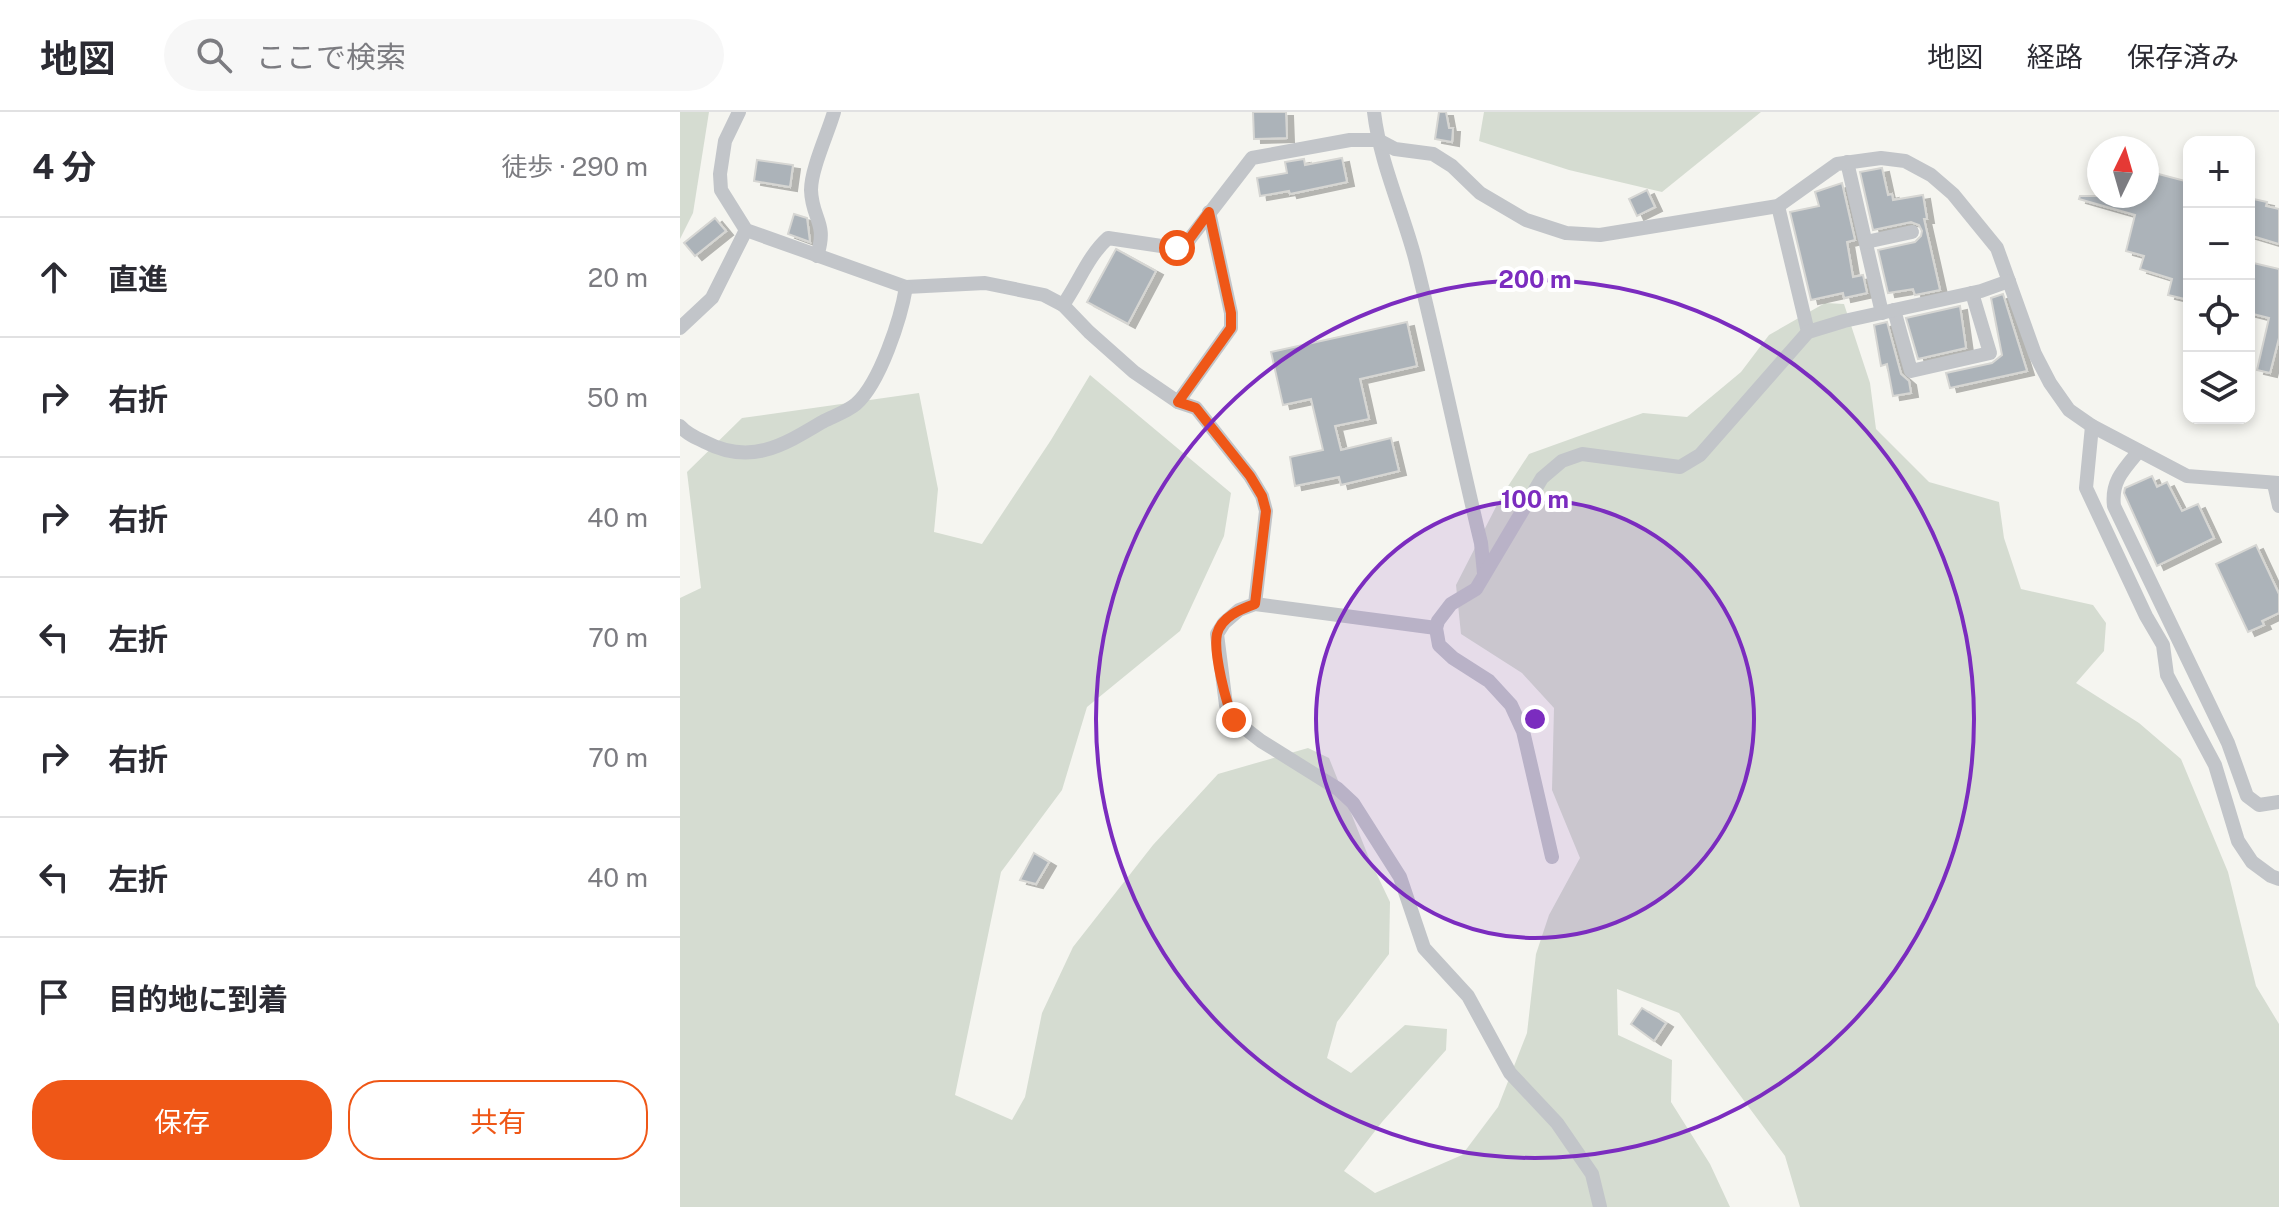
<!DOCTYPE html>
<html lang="ja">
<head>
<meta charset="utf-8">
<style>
  body { margin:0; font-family:"Public Sans","Noto Sans JP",sans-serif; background:#f7f7f7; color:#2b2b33 }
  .controls { position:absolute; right:24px; top:24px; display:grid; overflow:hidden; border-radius:16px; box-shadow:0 4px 12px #0003 }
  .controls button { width:72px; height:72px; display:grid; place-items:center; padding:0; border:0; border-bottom:2px solid #e1e1e2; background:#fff; color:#2b2b33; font:40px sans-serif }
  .compass { position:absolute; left:1407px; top:24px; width:72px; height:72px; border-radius:50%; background:#fff; box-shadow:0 4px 12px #0003; rotate:5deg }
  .stop { position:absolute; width:24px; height:24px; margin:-18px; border:6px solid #ef5717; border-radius:50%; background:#fff }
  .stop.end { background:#ef5717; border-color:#fff; box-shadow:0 2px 8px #0008 }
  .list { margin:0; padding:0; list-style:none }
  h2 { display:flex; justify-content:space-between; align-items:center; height:104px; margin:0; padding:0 32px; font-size:34px }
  h2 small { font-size:26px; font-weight:400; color:#7c7c81 }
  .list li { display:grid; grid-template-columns:52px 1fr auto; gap:24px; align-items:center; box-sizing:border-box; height:120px; padding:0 32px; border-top:2px solid #e1e1e2 }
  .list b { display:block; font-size:30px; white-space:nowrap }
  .list em { font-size:26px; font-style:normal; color:#7c7c81 }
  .actions { display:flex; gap:16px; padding:24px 32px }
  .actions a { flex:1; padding:18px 0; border:2px solid #ef5717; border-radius:32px; text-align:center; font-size:28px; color:#ef5717 }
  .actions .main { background:#ef5717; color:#fff }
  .icon { flex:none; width:44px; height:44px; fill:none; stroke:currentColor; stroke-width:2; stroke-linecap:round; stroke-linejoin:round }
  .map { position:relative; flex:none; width:1599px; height:1095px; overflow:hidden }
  header { display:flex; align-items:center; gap:48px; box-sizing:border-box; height:112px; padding:0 40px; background:#fff; border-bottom:2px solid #e1e1e2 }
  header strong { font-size:38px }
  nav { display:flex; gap:44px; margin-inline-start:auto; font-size:28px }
  .search { width:560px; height:72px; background:#f7f7f7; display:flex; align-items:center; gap:20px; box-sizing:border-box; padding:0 28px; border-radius:44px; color:#7c7c81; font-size:30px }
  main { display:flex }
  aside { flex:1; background:#fff }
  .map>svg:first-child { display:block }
  .green { fill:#d5dcd1 }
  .building { fill:#acb3b9; stroke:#d6d6d3; stroke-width:2; filter:url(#shadow) }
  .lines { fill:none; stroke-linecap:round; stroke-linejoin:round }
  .minor { stroke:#c2c5c9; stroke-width:14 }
  .route { stroke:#ef5717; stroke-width:10 }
  .ring { fill:none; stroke:#7b2cbf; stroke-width:4 }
  .centre { fill:#7b2cbf; stroke:#fff; stroke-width:4 }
  .ring-label { font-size:24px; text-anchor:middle; font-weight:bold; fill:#7b2cbf; stroke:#fff; stroke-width:8; stroke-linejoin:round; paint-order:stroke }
</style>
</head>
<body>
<header>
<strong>地図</strong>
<div class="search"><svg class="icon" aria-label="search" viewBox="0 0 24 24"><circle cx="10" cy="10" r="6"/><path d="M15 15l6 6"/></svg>ここで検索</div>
<nav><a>地図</a><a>経路</a><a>保存済み</a></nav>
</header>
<main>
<aside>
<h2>4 分<small>徒歩 · 290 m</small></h2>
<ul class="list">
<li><svg class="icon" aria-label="ahead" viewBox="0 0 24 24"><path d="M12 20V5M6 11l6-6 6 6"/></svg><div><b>直進</b></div><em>20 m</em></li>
<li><svg class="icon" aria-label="right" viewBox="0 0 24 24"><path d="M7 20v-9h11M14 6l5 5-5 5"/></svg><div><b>右折</b></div><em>50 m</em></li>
<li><svg class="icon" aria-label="right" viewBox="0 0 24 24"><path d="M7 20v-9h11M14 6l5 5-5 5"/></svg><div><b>右折</b></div><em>40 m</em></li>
<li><svg class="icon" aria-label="left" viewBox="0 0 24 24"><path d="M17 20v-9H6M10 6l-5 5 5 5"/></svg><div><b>左折</b></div><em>70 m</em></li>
<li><svg class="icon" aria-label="right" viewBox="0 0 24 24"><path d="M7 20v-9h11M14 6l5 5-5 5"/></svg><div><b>右折</b></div><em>70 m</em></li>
<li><svg class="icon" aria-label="left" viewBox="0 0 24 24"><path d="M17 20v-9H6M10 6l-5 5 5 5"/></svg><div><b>左折</b></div><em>40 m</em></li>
<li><svg class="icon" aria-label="arrive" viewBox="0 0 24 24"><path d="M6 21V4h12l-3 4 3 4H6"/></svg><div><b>目的地に到着</b></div></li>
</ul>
<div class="actions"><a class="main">保存</a><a>共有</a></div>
</aside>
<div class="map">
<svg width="1599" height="1095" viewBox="0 0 1599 1095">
  <defs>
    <filter id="shadow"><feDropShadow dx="7" dy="4" stdDeviation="0" flood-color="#0004"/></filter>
  </defs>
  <rect width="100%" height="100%" fill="#f5f5f0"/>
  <g class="green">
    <polygon points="0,0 29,0 13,101 0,127"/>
    <polygon points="804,0 1081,0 982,80 889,58 799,29"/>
    <polygon points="1145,191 1164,192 1190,271 1196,317 1249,370 1319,390 1324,426 1341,477 1413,493 1426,511 1424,539 1396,571 1459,611 1501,647 1548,760 1576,874 1599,912 1599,1095 1120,1095 1105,1044 999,901 937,877 938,923 992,948 991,990 1030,1052 1050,1095 0,1095 0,486 21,476 7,360 62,306 239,281 258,377 254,420 302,432 371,328 410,263 551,381 544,424 500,519 407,595 382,678 321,760 275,983 332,1008 345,985 362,901 393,835 473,733 538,662 628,636 649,646 689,746 710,790 709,842 657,910 647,946 671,961 725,913 767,917 766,938 702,1010 664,1059 695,1081 782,1043 818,995 847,921 856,842 869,803 900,746 872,678 874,596 842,561 781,522 776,473 821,385 849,342 963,301 1007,305 1061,260 1089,223"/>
  </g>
  <g class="building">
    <polygon points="573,0 606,0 607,26 574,27"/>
    <polygon points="759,0 766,0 769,16 773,16 772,30 755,27"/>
    <polygon points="662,46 667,70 610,82 609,79 580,84 577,66 607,61 605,50 624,47 625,53"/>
    <polygon points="77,48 113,53 110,75 74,69"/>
    <polygon points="1202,56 1208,83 1212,82 1213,88 1243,83 1247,107 1244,107 1260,178 1235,183 1233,177 1208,181 1198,138 1235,130 1241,124 1242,119 1239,113 1231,110 1193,118 1180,60"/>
    <polygon points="1467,59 1509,70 1509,188 1488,183 1492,167 1460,157 1464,144 1446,139 1455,103 1399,87 1400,84 1467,84"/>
    <polygon points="1162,71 1175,128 1167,130 1173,165 1183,163 1187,181 1164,186 1163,181 1131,188 1110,100 1139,94 1135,80"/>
    <polygon points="967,78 975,95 957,104 949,87"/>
    <polygon points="1569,86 1587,90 1586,94 1599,97 1599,132 1569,123"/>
    <polygon points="114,102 127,106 130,130 108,122"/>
    <polygon points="35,106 46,119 15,144 4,131"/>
    <polygon points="436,137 476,159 448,212 407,190"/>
    <polygon points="1569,150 1599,157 1599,226 1590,261 1577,258 1589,206 1569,201"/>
    <polygon points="1323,182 1347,259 1270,276 1266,261 1312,251 1322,243 1311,186"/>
    <polygon points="1280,194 1286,236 1238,247 1226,206"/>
    <polygon points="727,210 737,254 680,267 689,307 655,314 661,338 711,326 719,359 661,373 659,365 615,374 610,345 643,338 631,287 603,293 591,240"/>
    <polygon points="1207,210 1221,262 1229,269 1231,281 1213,284 1207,252 1201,254 1194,213"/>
    <polygon points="1472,364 1477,375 1487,370 1502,399 1518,392 1534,426 1477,454 1444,381 1445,376"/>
    <polygon points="1576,433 1599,482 1599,501 1582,509 1584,513 1568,520 1536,452"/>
    <polygon points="354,741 369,750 356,772 340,768"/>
    <polygon points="962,896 986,911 974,929 951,912"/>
  </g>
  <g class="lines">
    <g class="minor">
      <polyline points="59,0 45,29 40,62 41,78 66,118 226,175 305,171 364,183 383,193 409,220 454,260 498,290 516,296 570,364 582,384 586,399 575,492"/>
      <path d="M694,0C700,51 722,97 735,146C759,241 778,336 801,431L804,461"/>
      <polyline points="1167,50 1202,201"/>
      <polyline points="1098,94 1128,220"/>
      <polyline points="1186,130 1232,120"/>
      <path d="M137,144C148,110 132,108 131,78C131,57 148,21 154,0"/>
      <path d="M383,193C399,170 408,144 428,126L488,135L505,133L572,46L670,28H698L715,37L753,42L772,54L800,81L846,108L886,121L920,123L1098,94L1157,52L1201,46L1225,49L1251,63L1273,82L1317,136L1355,242L1370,271L1389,298L1412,314L1507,364L1599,371"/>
      <polyline points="1214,198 1231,259 1310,241 1292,181"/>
      <polyline points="0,216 32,186 66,118"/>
      <polyline points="498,290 551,216 551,201 529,100"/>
      <path d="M0,314C7,322 16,326 25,330C71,354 104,333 144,309C154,304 168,299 176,292C200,271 221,206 226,175"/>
      <polyline points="1412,314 1406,376 1466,504 1483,533 1487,563 1535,653 1558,729 1572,750 1591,764 1599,767"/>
      <path d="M1459,339C1443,358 1431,370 1434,394L1548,631L1567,684L1579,693L1599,690"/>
      <polyline points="1594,372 1599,394"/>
      <polyline points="756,516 575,492 559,498 544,511 537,522 546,593 554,608 581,629 658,677 673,691 720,765 744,836 788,884 830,961 877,1011 912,1062 920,1095"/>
      <polyline points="872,745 843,619 831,593 809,569 773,546 759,533 756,516 758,509 771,492 796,477 862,366 882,349 902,342 1000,355 1020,343 1128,220 1164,209 1301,179 1329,169"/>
    </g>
  </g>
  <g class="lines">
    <path class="route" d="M497,136L505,133L529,100L551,201V216L498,290L516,296L570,364L582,384L586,399L575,492C561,497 541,505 537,522C533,540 546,592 554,608"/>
  </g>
  <circle cx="855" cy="607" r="219" fill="#7b2cbf" fill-opacity=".12"/>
  <g class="ring">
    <circle cx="855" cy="607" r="219"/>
    <circle cx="855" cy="607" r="439"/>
  </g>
  <circle cx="855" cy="607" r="12" class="centre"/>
  <g class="ring-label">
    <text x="855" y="176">200 m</text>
    <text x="855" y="396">100 m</text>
  </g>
</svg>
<div class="controls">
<button>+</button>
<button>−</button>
<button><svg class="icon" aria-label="locate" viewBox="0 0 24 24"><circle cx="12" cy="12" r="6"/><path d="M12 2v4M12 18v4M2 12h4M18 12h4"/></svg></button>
<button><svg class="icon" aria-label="layers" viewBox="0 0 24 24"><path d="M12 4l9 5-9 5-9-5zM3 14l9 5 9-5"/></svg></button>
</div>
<svg class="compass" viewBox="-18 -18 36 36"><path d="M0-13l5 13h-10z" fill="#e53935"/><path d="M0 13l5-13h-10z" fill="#7c7c81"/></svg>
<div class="stop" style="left:497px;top:136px"></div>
<div class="stop end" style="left:554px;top:608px"></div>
</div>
</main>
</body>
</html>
